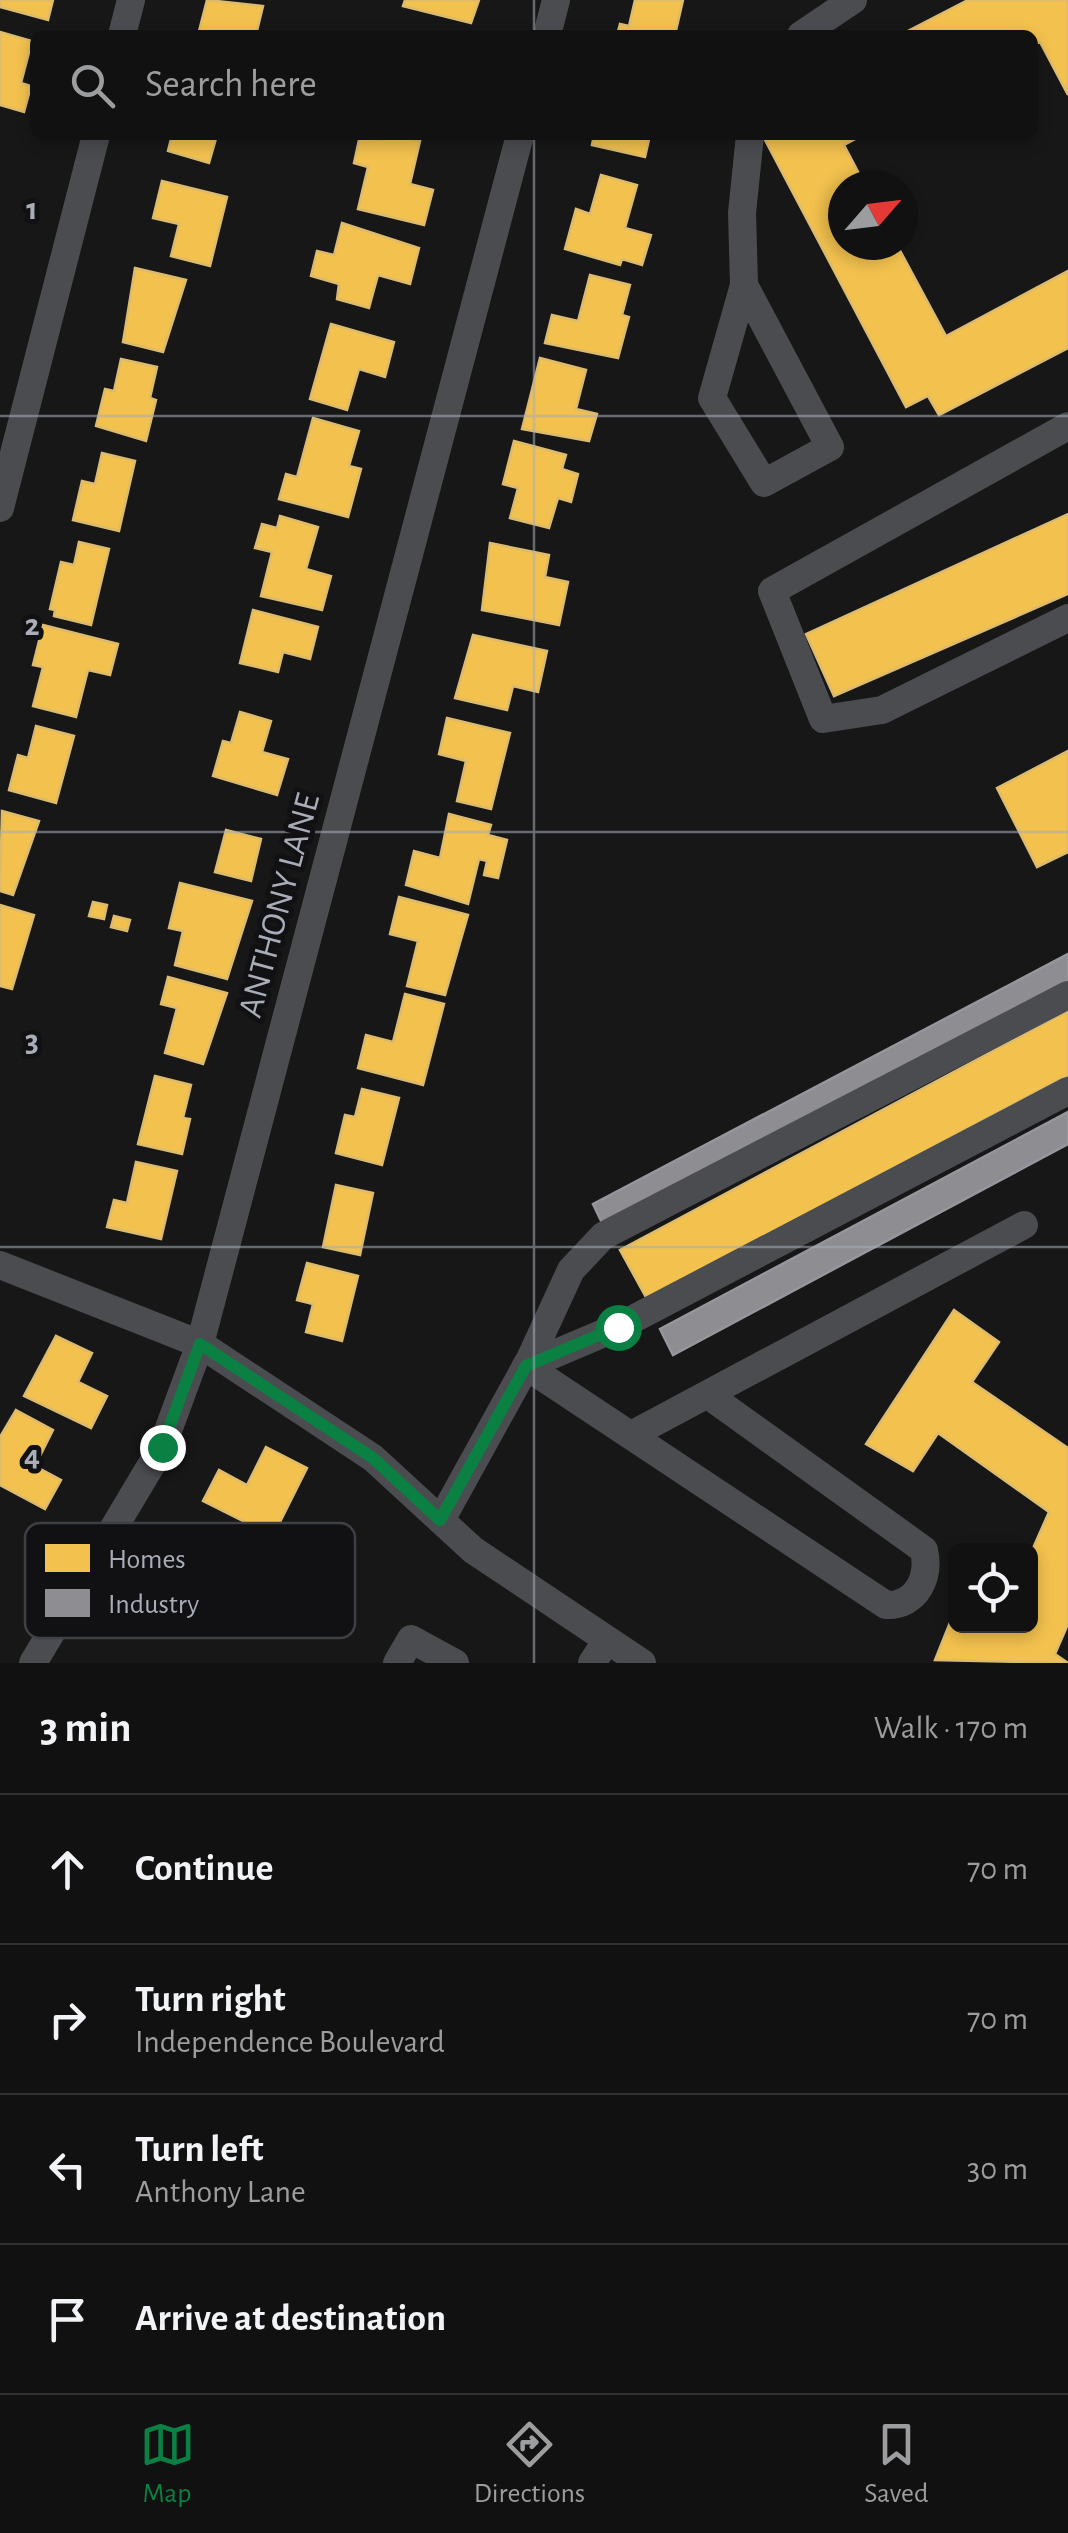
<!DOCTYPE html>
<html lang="en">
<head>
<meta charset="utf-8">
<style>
  body { margin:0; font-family:"Alegreya Sans",sans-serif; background:#1e1f1f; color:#f1f3f6 }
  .controls { position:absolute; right:30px; bottom:30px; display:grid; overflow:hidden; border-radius:15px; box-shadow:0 5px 15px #0003 }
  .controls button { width:90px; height:90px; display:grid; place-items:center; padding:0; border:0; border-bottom:2px solid #303131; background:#111; color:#f1f3f6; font:50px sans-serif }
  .compass { position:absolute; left:828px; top:170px; width:90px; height:90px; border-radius:50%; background:#111; box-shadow:0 5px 15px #0003; rotate:62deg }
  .stop { position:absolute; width:30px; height:30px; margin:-22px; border:8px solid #0b8043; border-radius:50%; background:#fff }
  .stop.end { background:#0b8043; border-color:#fff; box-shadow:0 2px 10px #0008 }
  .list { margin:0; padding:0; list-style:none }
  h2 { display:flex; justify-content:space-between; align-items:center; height:130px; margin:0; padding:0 40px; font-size:42px }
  h2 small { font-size:32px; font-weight:400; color:#9c9d9f }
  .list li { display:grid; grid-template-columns:65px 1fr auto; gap:30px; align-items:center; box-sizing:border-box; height:150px; padding:0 40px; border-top:2px solid #303131 }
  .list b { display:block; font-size:38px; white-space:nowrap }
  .list p { margin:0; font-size:32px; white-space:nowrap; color:#9c9d9f }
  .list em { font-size:32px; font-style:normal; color:#9c9d9f }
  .icon { flex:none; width:55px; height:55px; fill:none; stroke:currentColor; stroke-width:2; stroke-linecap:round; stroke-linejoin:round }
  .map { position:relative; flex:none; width:1068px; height:1663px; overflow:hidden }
  .search { position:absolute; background:#111; box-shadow:0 5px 15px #0003; left:30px; right:30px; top:30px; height:110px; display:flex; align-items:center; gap:25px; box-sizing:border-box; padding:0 35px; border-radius:15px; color:#9c9d9f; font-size:38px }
  .sheet { height:730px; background:#111 }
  nav { display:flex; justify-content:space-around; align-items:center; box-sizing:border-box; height:140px; border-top:2px solid #303131; background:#111; font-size:28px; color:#9c9d9f }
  nav a { display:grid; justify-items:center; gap:5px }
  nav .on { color:#0b8043 }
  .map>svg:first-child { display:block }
  .homes { fill:#f2c14e; stroke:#dcbb6e; stroke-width:2.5 }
  .industry { fill:#8d8d92; stroke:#95979d; stroke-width:2.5 }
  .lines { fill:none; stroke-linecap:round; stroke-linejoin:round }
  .minor { stroke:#4b4c50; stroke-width:28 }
  .route { stroke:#0b8043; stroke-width:12 }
  .grid { fill:none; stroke:#a8adb8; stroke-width:2.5; stroke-opacity:0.55 }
  .labels { text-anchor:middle; stroke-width:10; stroke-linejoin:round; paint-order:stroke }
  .street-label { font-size:35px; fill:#a8adb8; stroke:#111113 }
  .key { fill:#111113; stroke:#3e4045; stroke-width:2.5 }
  .key-label { font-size:28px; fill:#a8adb8 }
  .grid-label { font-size:32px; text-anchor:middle; font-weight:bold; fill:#a8adb8; stroke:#111113; stroke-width:10; stroke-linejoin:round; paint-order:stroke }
</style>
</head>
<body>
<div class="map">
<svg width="1068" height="1663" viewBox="0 0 1068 1663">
  <rect width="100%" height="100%" fill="#171717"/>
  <g class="homes">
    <polygon points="0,0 53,0 48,20 0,7"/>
    <polygon points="207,0 263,6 256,35 198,35"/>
    <polygon points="405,0 479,0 471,23 403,6"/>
    <polygon points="635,0 683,0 675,35 617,35 620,24 629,26"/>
    <polygon points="968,0 1068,0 1068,95 1040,42 1033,45 1033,35 900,35"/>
    <polygon points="0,32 32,41 21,83 31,86 24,112 0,105"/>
    <polygon points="172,135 217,135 209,163 168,151"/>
    <polygon points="360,135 377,140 378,135 396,135 420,141 410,184 433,190 424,225 358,209 368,167 354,163"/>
    <polygon points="594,135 650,135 645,157 592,145"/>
    <polygon points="770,135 863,135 844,145 865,185 843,185 843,245 897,245 946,336 1068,271 1068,348 939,415 928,396 906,407 764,138"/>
    <polygon points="601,175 637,185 625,228 651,235 642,265 622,259 620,265 565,249 576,209 590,214"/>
    <polygon points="162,181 227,197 210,266 171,256 179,224 153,218"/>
    <polygon points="342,223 419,248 410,284 378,275 369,308 337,299 339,284 311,276 317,251 334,255"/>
    <polygon points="135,268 186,280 163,352 123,342"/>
    <polygon points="590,275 630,285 622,315 629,317 618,358 545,343 552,315 578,321"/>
    <polygon points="331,324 394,342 385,377 359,369 347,410 310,399"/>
    <polygon points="540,358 586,370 576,409 597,414 589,441 522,429"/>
    <polygon points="121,359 157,367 150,398 156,400 146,441 96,426 105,389 114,391"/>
    <polygon points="313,418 359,431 349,466 361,469 348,517 279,499 286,474 297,477"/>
    <polygon points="514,441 566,455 562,469 578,474 571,502 558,498 549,528 510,518 518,488 503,484"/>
    <polygon points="102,453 135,461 119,531 73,520 82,481 95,484"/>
    <polygon points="1068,514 1068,594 834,696 806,634"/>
    <polygon points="280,516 318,527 306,569 331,576 322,610 261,596 272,552 255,548 262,524 277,528"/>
    <polygon points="79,542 109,549 91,625 54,616 55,610 50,609 61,562 74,565"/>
    <polygon points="490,543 549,555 545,577 568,582 559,625 482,610"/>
    <polygon points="253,610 318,627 310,659 283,652 278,672 240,663"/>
    <polygon points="43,625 118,644 110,675 88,670 76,717 33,706 43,667 33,665"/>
    <polygon points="473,635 547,651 538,692 513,686 507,710 455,698"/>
    <polygon points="240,712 271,721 262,752 288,759 277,795 213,776 223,741 231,743"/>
    <polygon points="447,718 510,733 491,809 457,801 466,761 439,754"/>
    <polygon points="36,726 74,736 56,803 9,790 18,755 28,758"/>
    <polygon points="1068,751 1068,852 1037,867 997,788"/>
    <polygon points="2,811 39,821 13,895 0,891"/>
    <polygon points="449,814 491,825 488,835 507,840 498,878 484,875 487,861 479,859 468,904 406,885 414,851 440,858"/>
    <polygon points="226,830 261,839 251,881 215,872"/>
    <polygon points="180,883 252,901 227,979 175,965 183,931 169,928"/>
    <polygon points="399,897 468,915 445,995 407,986 418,941 390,934"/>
    <polygon points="93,902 107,905 104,919 89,916"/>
    <polygon points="0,905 34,915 12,989 0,986"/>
    <polygon points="114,916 130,920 127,931 111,927"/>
    <polygon points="168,977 227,993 203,1064 165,1053 177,1008 161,1004"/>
    <polygon points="405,994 444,1004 423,1085 358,1068 366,1035 393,1042"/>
    <polygon points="1068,1011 1068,1075 647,1299 620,1250"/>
    <polygon points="155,1076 191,1085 183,1118 190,1119 182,1154 138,1144"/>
    <polygon points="362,1089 399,1098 382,1165 336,1153 345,1115 355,1117"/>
    <polygon points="136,1162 177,1171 161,1239 107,1227 114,1200 127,1203"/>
    <polygon points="336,1185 373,1193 360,1255 323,1247"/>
    <polygon points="307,1263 358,1276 342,1341 306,1332 313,1304 297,1300"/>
    <polygon points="954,1310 999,1342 972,1382 1068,1448 1068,1624 1055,1654 1068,1663 935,1660 955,1610 956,1626 998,1629 1030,1626 1030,1555 1049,1512 938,1433 913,1471 866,1444"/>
    <polygon points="56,1336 92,1353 78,1382 107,1396 91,1428 24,1396"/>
    <polygon points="16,1410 53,1430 35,1466 61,1480 45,1509 0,1485 0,1437"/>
    <polygon points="266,1447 307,1468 273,1536 203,1501 219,1470 247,1485"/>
  </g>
  <g class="industry">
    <polygon points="1068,954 1068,985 605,1229 593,1204"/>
    <polygon points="1068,1112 1068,1144 673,1355 660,1329"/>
  </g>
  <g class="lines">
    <g class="minor">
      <polyline points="122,35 131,0"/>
      <polyline points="547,35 556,0"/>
      <polyline points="801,35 853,0"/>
      <polyline points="744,285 830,447 764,483 712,398 744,285 742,213 750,135"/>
      <polyline points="1068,426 772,591 823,719 882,710 1068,618"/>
      <polyline points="0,508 96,135"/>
      <polyline points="0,1265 200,1344 373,1458 473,1550 642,1663"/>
      <path d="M526,1366L886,1605C917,1606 930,1577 924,1550L708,1395"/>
      <polyline points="526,1366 618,1327 1068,1091"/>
      <polyline points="633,1434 1024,1225"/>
      <polyline points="441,1520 530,1359 571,1270 603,1236 1068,995"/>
      <polyline points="33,1663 162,1447 200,1344 520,135"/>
      <polyline points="397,1663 411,1639 455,1663"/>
      <polyline points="592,1663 607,1640"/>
    </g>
  </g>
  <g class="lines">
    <polyline class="route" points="162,1447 200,1344 373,1458 440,1520 526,1366 618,1327"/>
  </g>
  <path class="grid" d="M534,0V35M534,135V1663M0,416H1068M0,832H1068M0,1247H1068"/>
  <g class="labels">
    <g class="street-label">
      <text transform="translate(278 905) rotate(-75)" y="12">ANTHONY LANE</text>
    </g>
  </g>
  <rect x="25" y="1523" width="330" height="115" rx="15" class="key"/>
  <rect x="45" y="1544" width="45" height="28" fill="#f2c14e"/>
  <rect x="45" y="1589" width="45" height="28" fill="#8d8d92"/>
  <g class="key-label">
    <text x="108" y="1568">Homes</text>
    <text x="108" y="1613">Industry</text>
  </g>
  <g class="grid-label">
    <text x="32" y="219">1</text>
    <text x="32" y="635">2</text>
    <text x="32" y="1051">3</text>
    <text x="32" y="1466">4</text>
  </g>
</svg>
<div class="controls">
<button><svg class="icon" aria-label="locate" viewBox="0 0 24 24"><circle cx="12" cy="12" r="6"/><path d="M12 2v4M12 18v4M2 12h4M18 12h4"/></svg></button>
</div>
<svg class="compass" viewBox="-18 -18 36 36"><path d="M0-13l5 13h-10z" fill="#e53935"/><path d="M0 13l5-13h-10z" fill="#9c9d9f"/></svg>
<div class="stop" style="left:618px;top:1327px"></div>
<div class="stop end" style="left:162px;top:1447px"></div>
<div class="search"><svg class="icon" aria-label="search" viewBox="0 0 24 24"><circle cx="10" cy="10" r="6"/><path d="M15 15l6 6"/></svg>Search here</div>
</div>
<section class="sheet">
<h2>3 min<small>Walk · 170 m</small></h2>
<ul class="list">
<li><svg class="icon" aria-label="ahead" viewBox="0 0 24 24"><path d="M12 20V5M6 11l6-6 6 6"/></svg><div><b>Continue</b></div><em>70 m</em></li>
<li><svg class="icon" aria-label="right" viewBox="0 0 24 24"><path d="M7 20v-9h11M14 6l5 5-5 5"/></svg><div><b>Turn right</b><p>Independence Boulevard</p></div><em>70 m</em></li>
<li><svg class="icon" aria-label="left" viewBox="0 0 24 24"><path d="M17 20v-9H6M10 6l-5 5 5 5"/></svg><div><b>Turn left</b><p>Anthony Lane</p></div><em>30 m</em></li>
<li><svg class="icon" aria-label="arrive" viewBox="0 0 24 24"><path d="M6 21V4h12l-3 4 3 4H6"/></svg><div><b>Arrive at destination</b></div></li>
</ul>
</section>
<nav>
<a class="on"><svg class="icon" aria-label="map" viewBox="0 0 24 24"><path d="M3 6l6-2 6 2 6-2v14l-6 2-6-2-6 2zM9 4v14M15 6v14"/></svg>Map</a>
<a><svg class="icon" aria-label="directions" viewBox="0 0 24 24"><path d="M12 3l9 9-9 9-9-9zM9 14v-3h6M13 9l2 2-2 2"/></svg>Directions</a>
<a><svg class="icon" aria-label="saved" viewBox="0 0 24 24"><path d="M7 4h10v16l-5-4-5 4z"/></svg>Saved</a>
</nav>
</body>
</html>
